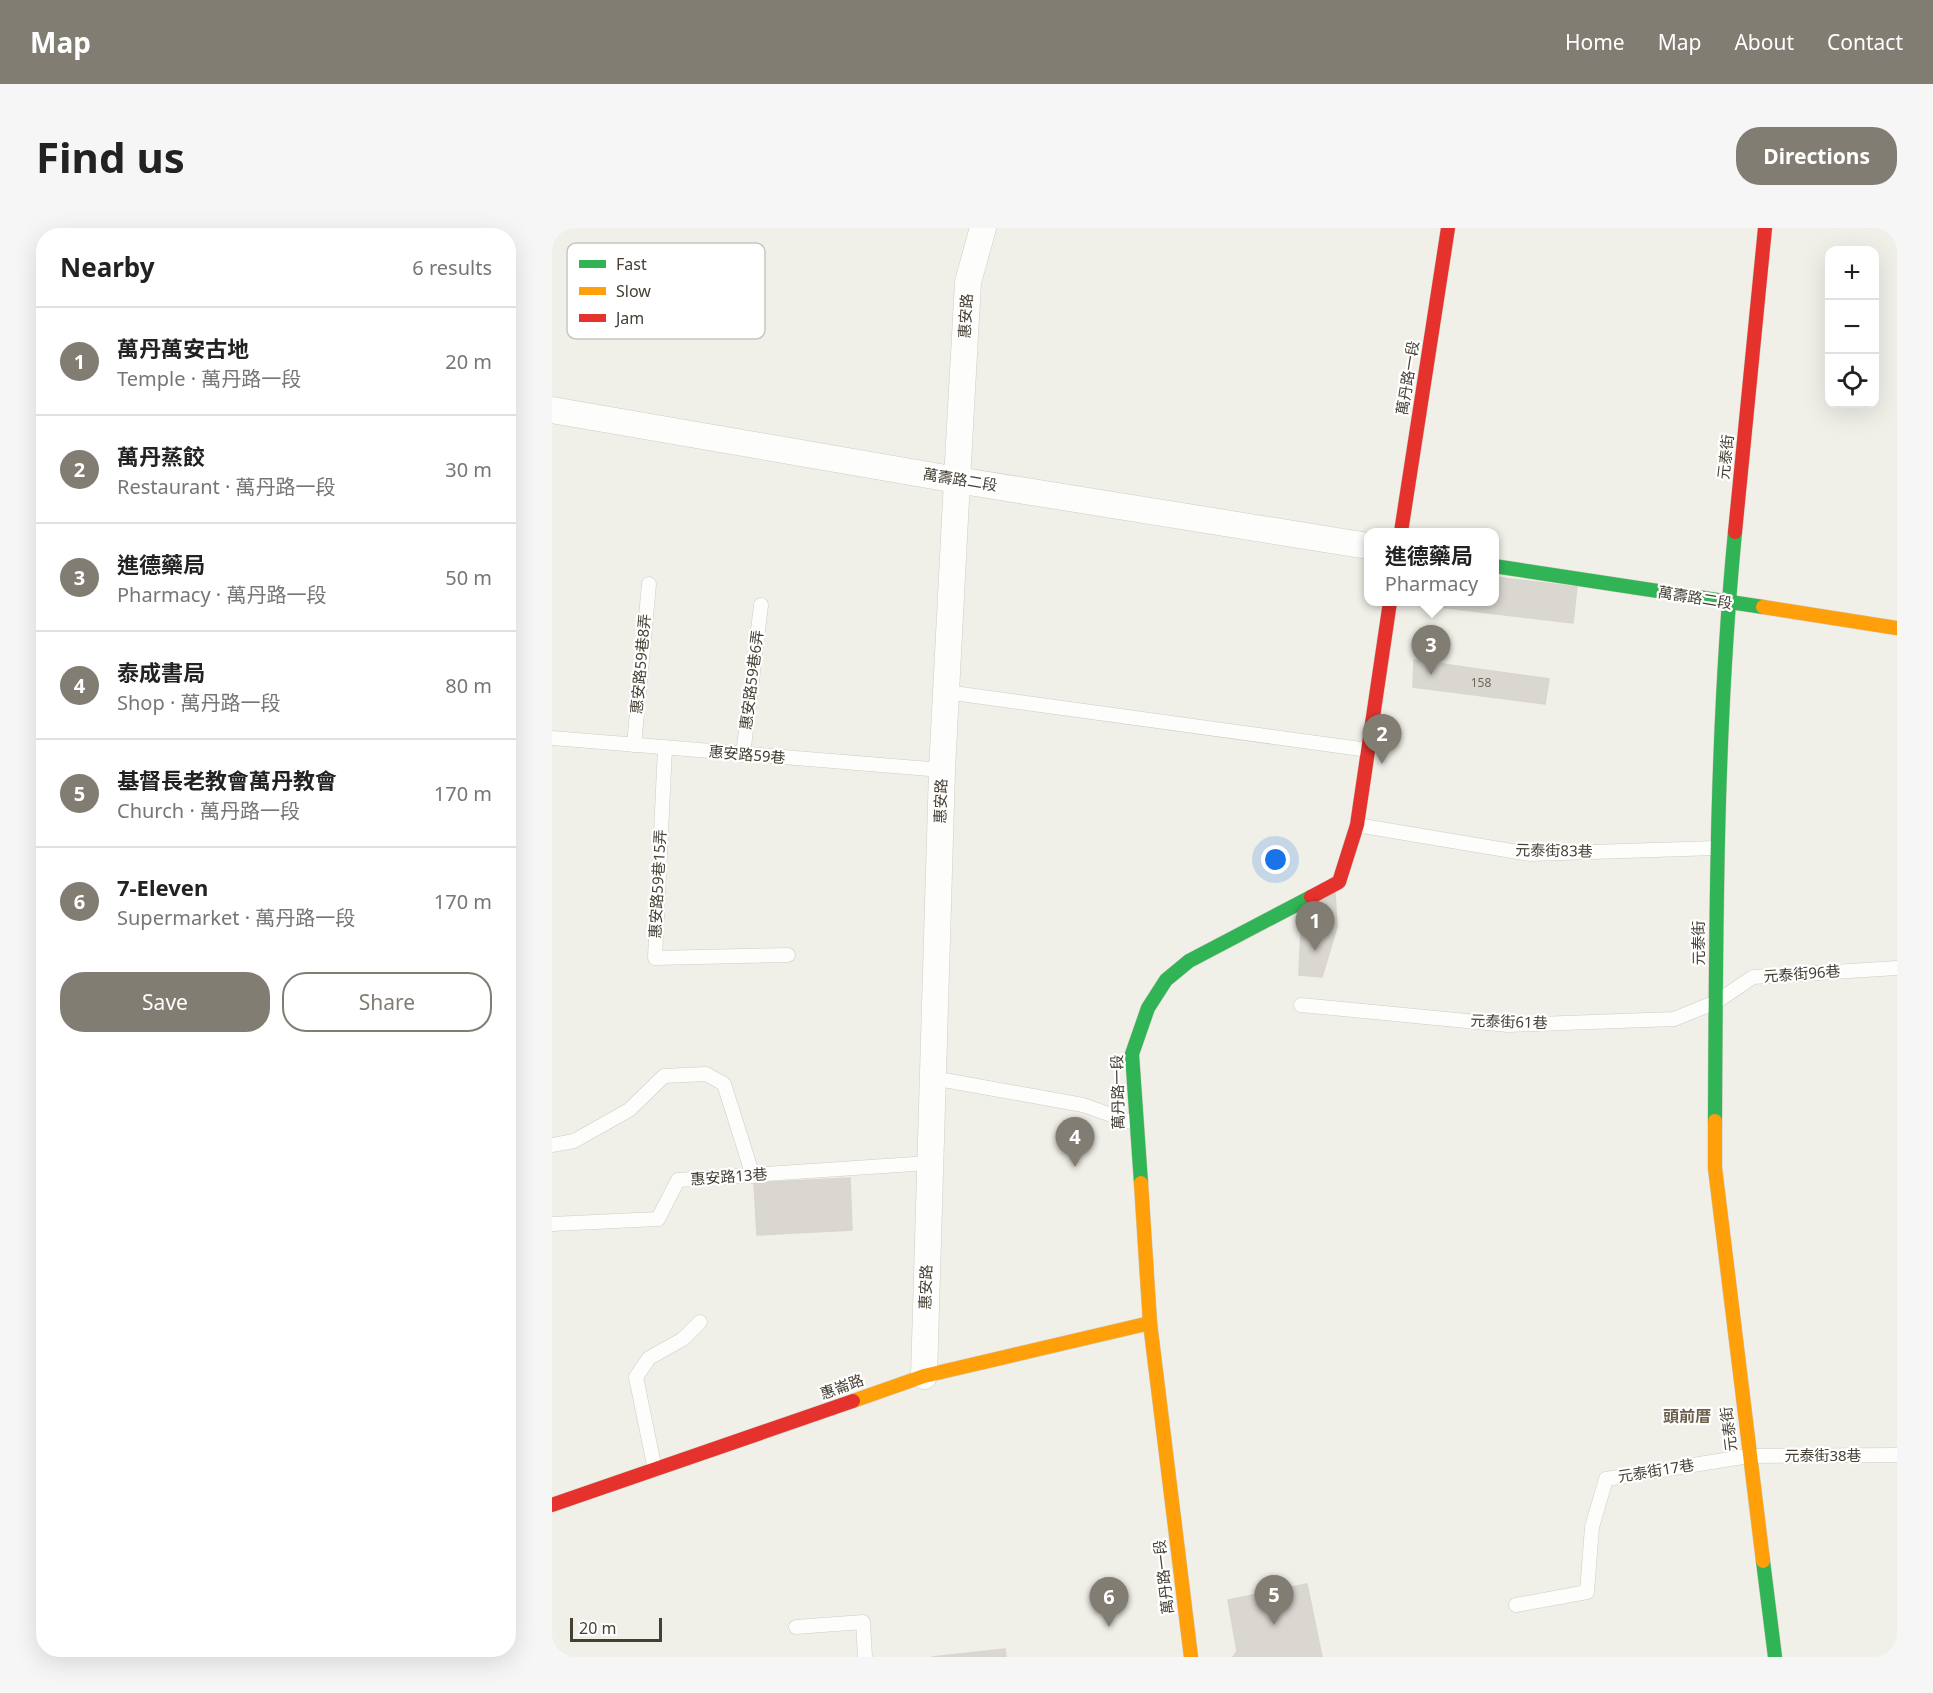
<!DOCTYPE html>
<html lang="en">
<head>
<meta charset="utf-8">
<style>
  body { margin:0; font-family:"Noto Sans","Noto Sans TC",sans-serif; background:#f6f6f6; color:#222 }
  .controls { position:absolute; right:18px; top:18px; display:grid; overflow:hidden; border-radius:12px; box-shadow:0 6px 24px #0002 }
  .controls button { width:54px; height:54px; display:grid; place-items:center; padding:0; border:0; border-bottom:2px solid #e0e0e0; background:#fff; color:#222; font:30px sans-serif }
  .scale { position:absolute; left:18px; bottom:15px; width:92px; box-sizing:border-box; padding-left:6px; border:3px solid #464034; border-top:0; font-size:16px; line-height:21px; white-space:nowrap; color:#464034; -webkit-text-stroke:4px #fff; paint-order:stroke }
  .you { position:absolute; left:724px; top:632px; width:21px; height:21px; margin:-15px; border:4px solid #fff; border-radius:50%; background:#1a73e8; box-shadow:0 0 0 9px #1a73e833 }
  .badge { display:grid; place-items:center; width:39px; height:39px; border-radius:50%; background:#827d73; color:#fff; font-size:20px; font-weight:700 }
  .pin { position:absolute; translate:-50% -50px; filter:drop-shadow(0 2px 3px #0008) }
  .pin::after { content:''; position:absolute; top:32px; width:21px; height:18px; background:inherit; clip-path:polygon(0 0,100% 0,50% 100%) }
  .popup { position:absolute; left:812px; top:300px; width:135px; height:78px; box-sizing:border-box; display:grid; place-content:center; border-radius:12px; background:#fff; filter:drop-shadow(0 2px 4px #0005); font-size:20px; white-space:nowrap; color:#767676 }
  .popup b { font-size:22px; color:#222 }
  .popup::after { content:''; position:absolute; left:50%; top:100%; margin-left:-12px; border:12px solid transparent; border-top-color:#fff }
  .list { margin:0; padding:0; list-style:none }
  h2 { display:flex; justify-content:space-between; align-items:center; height:78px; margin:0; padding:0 24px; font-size:26px }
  h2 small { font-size:20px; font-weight:400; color:#767676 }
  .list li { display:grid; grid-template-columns:39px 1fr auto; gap:18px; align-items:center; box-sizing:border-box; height:108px; padding:0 24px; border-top:2px solid #e0e0e0 }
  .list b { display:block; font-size:22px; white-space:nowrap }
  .list p { margin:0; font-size:20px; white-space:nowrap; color:#767676 }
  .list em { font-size:20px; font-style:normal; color:#767676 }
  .actions { display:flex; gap:12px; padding:18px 24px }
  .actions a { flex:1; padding:14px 0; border:2px solid #827d73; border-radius:24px; text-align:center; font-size:21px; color:#827d73 }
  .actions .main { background:#827d73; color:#fff }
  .icon { flex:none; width:33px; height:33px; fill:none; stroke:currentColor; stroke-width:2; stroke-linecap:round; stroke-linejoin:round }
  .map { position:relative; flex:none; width:1345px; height:1429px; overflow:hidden; border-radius:24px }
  header { display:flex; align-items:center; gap:36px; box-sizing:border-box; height:84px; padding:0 30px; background:#827d73; color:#fff }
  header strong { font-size:28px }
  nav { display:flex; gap:33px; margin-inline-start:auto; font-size:21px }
  .intro { display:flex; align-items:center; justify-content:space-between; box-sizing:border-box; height:144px; padding:0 36px }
  h1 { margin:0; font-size:42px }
  .button { padding:15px 27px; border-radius:24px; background:#827d73; color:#fff; font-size:21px; font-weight:700 }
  main { display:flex; gap:36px; padding:0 36px }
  aside { flex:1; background:#fff; border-radius:24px; box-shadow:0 6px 24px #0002 }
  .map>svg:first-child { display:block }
  .building { fill:#dad7d1; stroke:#d8d6ce; stroke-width:1.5 }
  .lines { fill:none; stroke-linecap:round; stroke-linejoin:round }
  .lane-casing { stroke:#ceccc6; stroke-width:15 }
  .street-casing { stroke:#ceccc6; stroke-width:27 }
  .fast-casing { stroke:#d0ccbf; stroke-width:15 }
  .slow-casing { stroke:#d0ccbf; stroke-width:15 }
  .jam-casing { stroke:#d0ccbf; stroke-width:15 }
  .lane { stroke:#fdfdfc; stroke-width:14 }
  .street { stroke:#fdfdfc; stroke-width:26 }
  .fast { stroke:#30b455; stroke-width:14 }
  .slow { stroke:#ff9f0a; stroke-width:14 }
  .jam { stroke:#e5322d; stroke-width:14 }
  .labels { text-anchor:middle; stroke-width:4.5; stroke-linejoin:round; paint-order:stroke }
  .number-label { font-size:12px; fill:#6c665c }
  .street-label { font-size:15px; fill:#464034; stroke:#fff }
  .neighbourhood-label { font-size:16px; font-weight:bold; fill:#6a5f4b; stroke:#fff }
  .key { fill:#fff; stroke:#c8c6c2; stroke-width:1.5 }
  .key-label { font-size:16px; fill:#464034 }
</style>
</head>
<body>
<header>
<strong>Map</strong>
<nav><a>Home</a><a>Map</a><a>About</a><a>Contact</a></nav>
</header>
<div class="intro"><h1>Find us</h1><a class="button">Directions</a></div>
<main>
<aside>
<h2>Nearby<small>6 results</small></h2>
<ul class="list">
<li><span class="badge">1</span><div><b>萬丹萬安古地</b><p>Temple · 萬丹路一段</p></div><em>20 m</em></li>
<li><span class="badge">2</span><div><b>萬丹蒸餃</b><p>Restaurant · 萬丹路一段</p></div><em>30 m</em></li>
<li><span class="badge">3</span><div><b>進德藥局</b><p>Pharmacy · 萬丹路一段</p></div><em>50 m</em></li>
<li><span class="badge">4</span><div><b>泰成書局</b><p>Shop · 萬丹路一段</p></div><em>80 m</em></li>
<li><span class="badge">5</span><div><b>基督長老教會萬丹教會</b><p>Church · 萬丹路一段</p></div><em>170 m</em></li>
<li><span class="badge">6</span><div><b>7-Eleven</b><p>Supermarket · 萬丹路一段</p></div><em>170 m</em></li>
</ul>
<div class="actions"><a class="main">Save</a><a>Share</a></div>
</aside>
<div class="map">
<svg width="1345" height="1429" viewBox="0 0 1345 1429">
  <rect width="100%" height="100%" fill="#f0efe8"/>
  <g class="building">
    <polygon points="942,349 1025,359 1021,395 879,378 880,374 942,374"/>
    <polygon points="862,432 997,451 993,476 861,459"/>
    <polygon points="783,665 785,699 770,749 747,747 750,681"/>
    <polygon points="298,950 300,1002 205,1007 202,955"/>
    <polygon points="755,1356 770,1429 681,1429 685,1423 676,1372"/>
    <polygon points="453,1421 454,1429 380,1429"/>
  </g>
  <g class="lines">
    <g class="lane-casing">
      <g id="lane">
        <polyline points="394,464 816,522"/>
        <polyline points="0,510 390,542"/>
        <polyline points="82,517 97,356"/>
        <polyline points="113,520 103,730 236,727"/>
        <polyline points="191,527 209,377"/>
        <polyline points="805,597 978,626 1164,620"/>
        <polyline points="749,777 956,797 1122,791 1164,774 1201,749 1345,740"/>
        <polyline points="381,850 531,877 582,895"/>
        <polyline points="0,917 22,913 77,882 112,848 154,846 172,856 201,948"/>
        <polyline points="0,996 106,991 126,952 377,935"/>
        <polyline points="103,1242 84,1149 97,1130 131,1111 148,1094"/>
        <polyline points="964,1377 1035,1364 1040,1299 1054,1251 1197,1228 1345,1227"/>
        <polyline points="244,1399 311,1394 313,1429"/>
      </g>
    </g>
    <g class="street-casing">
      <g id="street">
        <polyline points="0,182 405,252 816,318"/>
        <polyline points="372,1148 390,542 405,252 416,54 431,0"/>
      </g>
    </g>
    <g class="fast-casing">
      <g id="fast">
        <polyline points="942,338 1211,379"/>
        <path d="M1163,893C1164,696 1164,500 1183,304"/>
        <polyline points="589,955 580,826 596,780 614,752 637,733 759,669"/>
        <polyline points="1211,1333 1223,1429"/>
      </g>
    </g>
    <g class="slow-casing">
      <g id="slow">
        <polyline points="1211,379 1345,400"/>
        <polyline points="1163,893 1163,940 1211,1333"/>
        <polyline points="589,955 598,1095 639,1429"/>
        <polyline points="301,1173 372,1148 598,1095"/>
      </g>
    </g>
    <g class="jam-casing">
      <g id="jam">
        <polyline points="849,304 896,0"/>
        <polyline points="1183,304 1213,0"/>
        <polyline points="759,669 787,654 805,597 838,374"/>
        <polyline points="0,1277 301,1173"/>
      </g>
    </g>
    <use href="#lane" class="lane"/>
    <use href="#street" class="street"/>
    <use href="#fast" class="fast"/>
    <use href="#slow" class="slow"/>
    <use href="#jam" class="jam"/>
  </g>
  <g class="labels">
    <g class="number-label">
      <text x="929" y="459">158</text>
    </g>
    <g class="street-label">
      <text transform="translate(414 88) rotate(-87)" y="5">惠安路</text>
      <text transform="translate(856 150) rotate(-81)" y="5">萬丹路一段</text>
      <text transform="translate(1174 229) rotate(-84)" y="5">元泰街</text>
      <text transform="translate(408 252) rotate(9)" y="5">萬壽路二段</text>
      <text transform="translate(1143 370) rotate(9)" y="5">萬壽路二段</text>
      <text transform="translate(89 436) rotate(-85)" y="5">惠安路59巷8弄</text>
      <text transform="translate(200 452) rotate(-83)" y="5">惠安路59巷6弄</text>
      <text transform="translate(195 527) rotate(5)" y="5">惠安路59巷</text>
      <text transform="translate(389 573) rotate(-88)" y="5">惠安路</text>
      <text transform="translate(1002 623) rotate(1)" y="5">元泰街83巷</text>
      <text transform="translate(106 656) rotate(-87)" y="5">惠安路59巷15弄</text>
      <text transform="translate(1147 715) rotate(-90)" y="5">元泰街</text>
      <text transform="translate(1250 746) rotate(-4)" y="5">元泰街96巷</text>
      <text transform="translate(957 794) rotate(2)" y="5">元泰街61巷</text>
      <text transform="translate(566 864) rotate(-91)" y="5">萬丹路一段</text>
      <text transform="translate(177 949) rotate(-4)" y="5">惠安路13巷</text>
      <text transform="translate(374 1059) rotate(-88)" y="5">惠安路</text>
      <text transform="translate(290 1159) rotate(-20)" y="5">惠崙路</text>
      <text transform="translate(1177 1201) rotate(-97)" y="5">元泰街</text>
      <text x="1271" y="1233">元泰街38巷</text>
      <text transform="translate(1104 1243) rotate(-9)" y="5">元泰街17巷</text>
      <text transform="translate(612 1349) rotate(-97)" y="5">萬丹路一段</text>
    </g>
    <g class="neighbourhood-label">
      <text x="1135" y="1194">頭前厝</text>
    </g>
  </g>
  <rect x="15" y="15" width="198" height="96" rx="9" class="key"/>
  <rect x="27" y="32" width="27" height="8" fill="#30b455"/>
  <rect x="27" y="59" width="27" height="8" fill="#ff9f0a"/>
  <rect x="27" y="86" width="27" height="8" fill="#e5322d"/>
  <g class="key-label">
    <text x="64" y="42">Fast</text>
    <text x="64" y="69">Slow</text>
    <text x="64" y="96">Jam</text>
  </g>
</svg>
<div class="controls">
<button>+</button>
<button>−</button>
<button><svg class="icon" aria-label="locate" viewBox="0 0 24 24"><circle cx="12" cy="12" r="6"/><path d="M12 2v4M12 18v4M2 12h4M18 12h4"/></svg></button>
</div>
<div class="scale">20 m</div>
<div class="you"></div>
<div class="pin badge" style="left:763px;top:723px">1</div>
<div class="pin badge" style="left:830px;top:536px">2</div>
<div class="pin badge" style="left:879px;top:447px">3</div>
<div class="popup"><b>進德藥局</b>Pharmacy</div>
<div class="pin badge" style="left:523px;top:939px">4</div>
<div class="pin badge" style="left:722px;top:1397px">5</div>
<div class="pin badge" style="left:557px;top:1399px">6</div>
</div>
</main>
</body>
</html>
